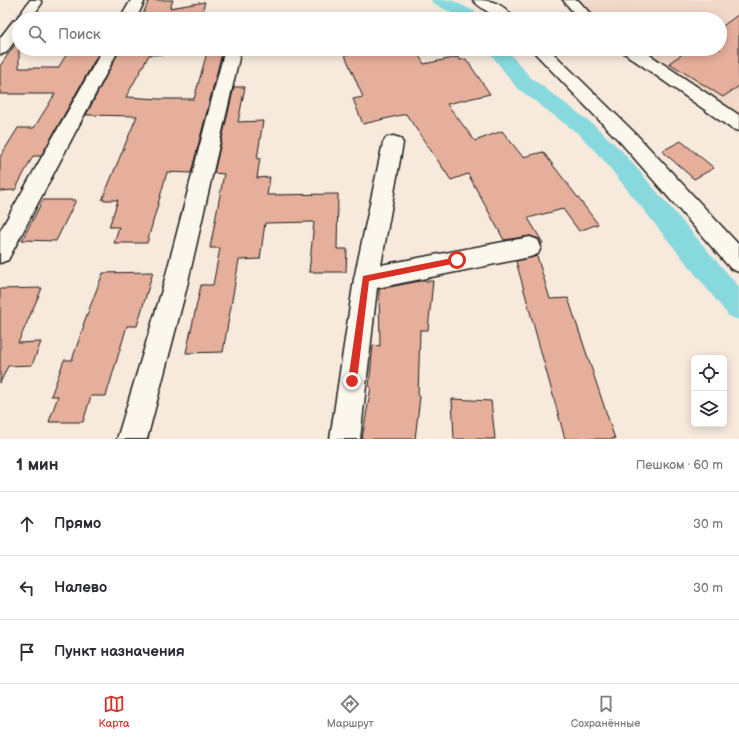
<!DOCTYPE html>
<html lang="ru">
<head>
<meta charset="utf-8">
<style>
  body { margin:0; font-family:"Balsamiq Sans",sans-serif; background:#f2f2f3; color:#2b2b33 }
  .controls { position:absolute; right:12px; bottom:12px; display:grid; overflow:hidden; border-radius:6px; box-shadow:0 2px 10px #0003 }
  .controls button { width:36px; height:36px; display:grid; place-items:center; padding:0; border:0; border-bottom:1px solid #e1e1e2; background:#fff; color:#2b2b33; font:20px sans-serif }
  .stop { position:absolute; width:12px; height:12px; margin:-9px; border:3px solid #d93025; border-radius:50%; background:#fff }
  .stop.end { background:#d93025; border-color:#fff; box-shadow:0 1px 4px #0008 }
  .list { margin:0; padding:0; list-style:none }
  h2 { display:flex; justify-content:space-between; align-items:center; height:52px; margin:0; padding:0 16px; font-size:17px }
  h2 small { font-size:13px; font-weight:400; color:#7c7c81 }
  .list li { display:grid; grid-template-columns:26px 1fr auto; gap:12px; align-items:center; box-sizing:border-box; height:64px; padding:0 16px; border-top:1px solid #e1e1e2 }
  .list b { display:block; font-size:15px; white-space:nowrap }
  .list em { font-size:13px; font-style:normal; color:#7c7c81 }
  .icon { flex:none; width:22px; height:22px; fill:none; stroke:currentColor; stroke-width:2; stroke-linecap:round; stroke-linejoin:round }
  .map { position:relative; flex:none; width:739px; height:439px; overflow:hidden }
  .search { position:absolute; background:#fff; box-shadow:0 2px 10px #0003; left:12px; right:12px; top:12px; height:44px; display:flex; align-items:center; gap:10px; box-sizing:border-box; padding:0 14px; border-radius:22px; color:#7c7c81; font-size:15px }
  .sheet { height:244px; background:#fff }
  nav { display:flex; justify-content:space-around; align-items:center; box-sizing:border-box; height:56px; border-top:1px solid #e1e1e2; background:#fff; font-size:11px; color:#7c7c81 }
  nav a { display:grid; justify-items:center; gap:2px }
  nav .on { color:#d93025 }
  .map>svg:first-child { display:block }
  .built { fill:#f2d8c8 }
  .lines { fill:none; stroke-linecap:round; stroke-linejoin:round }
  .canal { fill:#87d9de; fill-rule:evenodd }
  .building { fill:#e5af9b; stroke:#1c1c1c }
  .minor-casing { stroke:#1c1c1c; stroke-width:3 }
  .minor { fill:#fbf7ec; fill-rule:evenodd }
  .route { fill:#d93025 }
</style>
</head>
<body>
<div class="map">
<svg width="739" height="439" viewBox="0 0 739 439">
  <rect width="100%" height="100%" fill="#f7e9dc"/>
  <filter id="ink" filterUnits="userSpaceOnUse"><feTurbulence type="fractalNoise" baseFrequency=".025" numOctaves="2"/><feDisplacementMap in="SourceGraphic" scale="8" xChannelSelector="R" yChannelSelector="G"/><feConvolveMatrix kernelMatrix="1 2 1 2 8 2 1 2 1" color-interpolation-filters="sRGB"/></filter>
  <g filter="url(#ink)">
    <polygon class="built" points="575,0 739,0 739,116 638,49 720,49 720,19 597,19 581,7"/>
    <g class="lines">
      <g class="canal">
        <polygon points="431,0 451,0 474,11 480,19 463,19 433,3"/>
        <polygon points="487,49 506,49 530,77 594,125 621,150 739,287 739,320 729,316 605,162 580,135 516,87"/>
      </g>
    </g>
    <g class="building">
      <polygon points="149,0 173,0 170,8 205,2 200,19 141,19"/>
      <polygon points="739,14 739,86 723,97 669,63 690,49 720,49 720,28"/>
      <polygon points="19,39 19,68 58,68 70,49 101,49 41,156 33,156 15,190 0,191 0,157 18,128 34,128 55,94 0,94 0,66"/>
      <polygon points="120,49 193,49 192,53 149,55 126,97 160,99 194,99 208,49 223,49 191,173 167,172 147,243 114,243 119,227 109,227 118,200 102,200 137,116 86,115"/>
      <polygon points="364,49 415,49 424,64 458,57 460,60 466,59 490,94 447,104 475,141 502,131 523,157 543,152 598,224 579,231 563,209 528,218 543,243 541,244 539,239 530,236 504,240 468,174 451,180 406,114 363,124 353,99 363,97 344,53"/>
      <polygon points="234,87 245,87 238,122 263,121 257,159 260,158 257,178 270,177 267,195 338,194 337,249 347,249 346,272 309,272 314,222 265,223 260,259 239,260 223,352 186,353 201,285 213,285 220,248 210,248 224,174 214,173"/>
      <polygon points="681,141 714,168 694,179 662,151"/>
      <polygon points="43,200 76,200 56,241 22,240"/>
      <polygon points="537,256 550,299 568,298 615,439 565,439 516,261"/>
      <polygon points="153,272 137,326 127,326 106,396 91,396 83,422 49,422 58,396 51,396 64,360 72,360 84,325 83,325 103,273"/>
      <polygon points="420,281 433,281 428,330 420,330 418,397 420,397 415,439 362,439 371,387 369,387 373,345 380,346 379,289"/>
      <polygon points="42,288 18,343 41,342 32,365 8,366 0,383 0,289"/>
      <polygon points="452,399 491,401 495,439 454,439"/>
    </g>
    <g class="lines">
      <g class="minor-casing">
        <g id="minor">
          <polygon points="30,0 40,0 42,3 31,19 19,19 19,35 6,53 0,54 0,38 13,21 16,20"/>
          <polygon points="131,0 145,0 136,19 120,19"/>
          <path d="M473,0C492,0 502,2 514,19H497C490,12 478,7 473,0Z"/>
          <polygon points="563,0 578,0 595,19 579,19"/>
          <polygon points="103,49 119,49 8,260 0,263 0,231"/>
          <polygon points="225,49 241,49 186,290 147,439 117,439 162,290"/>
          <polygon points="531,49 549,49 636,134 739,245 739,272 731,269 622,144"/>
          <polygon points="622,49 641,49 739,115 739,131 732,129 624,53"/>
          <polygon points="393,136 400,138 403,143 381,265 530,237 538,240 541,247 538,254 530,257 377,288 360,439 330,439 354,279 383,143 386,138"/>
        </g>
      </g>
      <use href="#minor" class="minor"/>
    </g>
  </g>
  <polygon class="route" points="457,257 460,260 457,263 369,281 357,381 355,384 350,384 348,381 363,276"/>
</svg>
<div class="controls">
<button><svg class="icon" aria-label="locate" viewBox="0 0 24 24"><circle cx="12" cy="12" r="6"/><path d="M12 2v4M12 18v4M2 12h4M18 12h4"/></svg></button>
<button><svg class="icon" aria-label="layers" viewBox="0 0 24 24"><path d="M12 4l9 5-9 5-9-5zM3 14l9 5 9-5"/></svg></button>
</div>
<div class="stop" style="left:457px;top:260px"></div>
<div class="stop end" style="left:352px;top:381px"></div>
<div class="search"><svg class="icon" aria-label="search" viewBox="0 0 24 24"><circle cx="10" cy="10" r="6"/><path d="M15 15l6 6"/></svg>Поиск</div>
</div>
<section class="sheet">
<h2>1 мин<small>Пешком · 60 m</small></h2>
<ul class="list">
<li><svg class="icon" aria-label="ahead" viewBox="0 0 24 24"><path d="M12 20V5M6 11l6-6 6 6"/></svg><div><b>Прямо</b></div><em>30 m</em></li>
<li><svg class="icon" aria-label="left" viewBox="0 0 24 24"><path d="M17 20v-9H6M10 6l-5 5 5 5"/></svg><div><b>Налево</b></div><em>30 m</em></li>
<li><svg class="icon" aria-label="arrive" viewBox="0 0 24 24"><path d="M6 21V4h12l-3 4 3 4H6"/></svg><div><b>Пункт назначения</b></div></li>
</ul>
</section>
<nav>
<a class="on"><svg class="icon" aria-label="map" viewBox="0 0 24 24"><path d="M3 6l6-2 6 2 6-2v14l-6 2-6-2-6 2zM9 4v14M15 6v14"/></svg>Карта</a>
<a><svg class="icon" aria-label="directions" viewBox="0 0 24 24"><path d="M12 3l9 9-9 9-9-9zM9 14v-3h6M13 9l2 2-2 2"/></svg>Маршрут</a>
<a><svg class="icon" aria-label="saved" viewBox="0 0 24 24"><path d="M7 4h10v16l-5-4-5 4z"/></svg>Сохранённые</a>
</nav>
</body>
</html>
